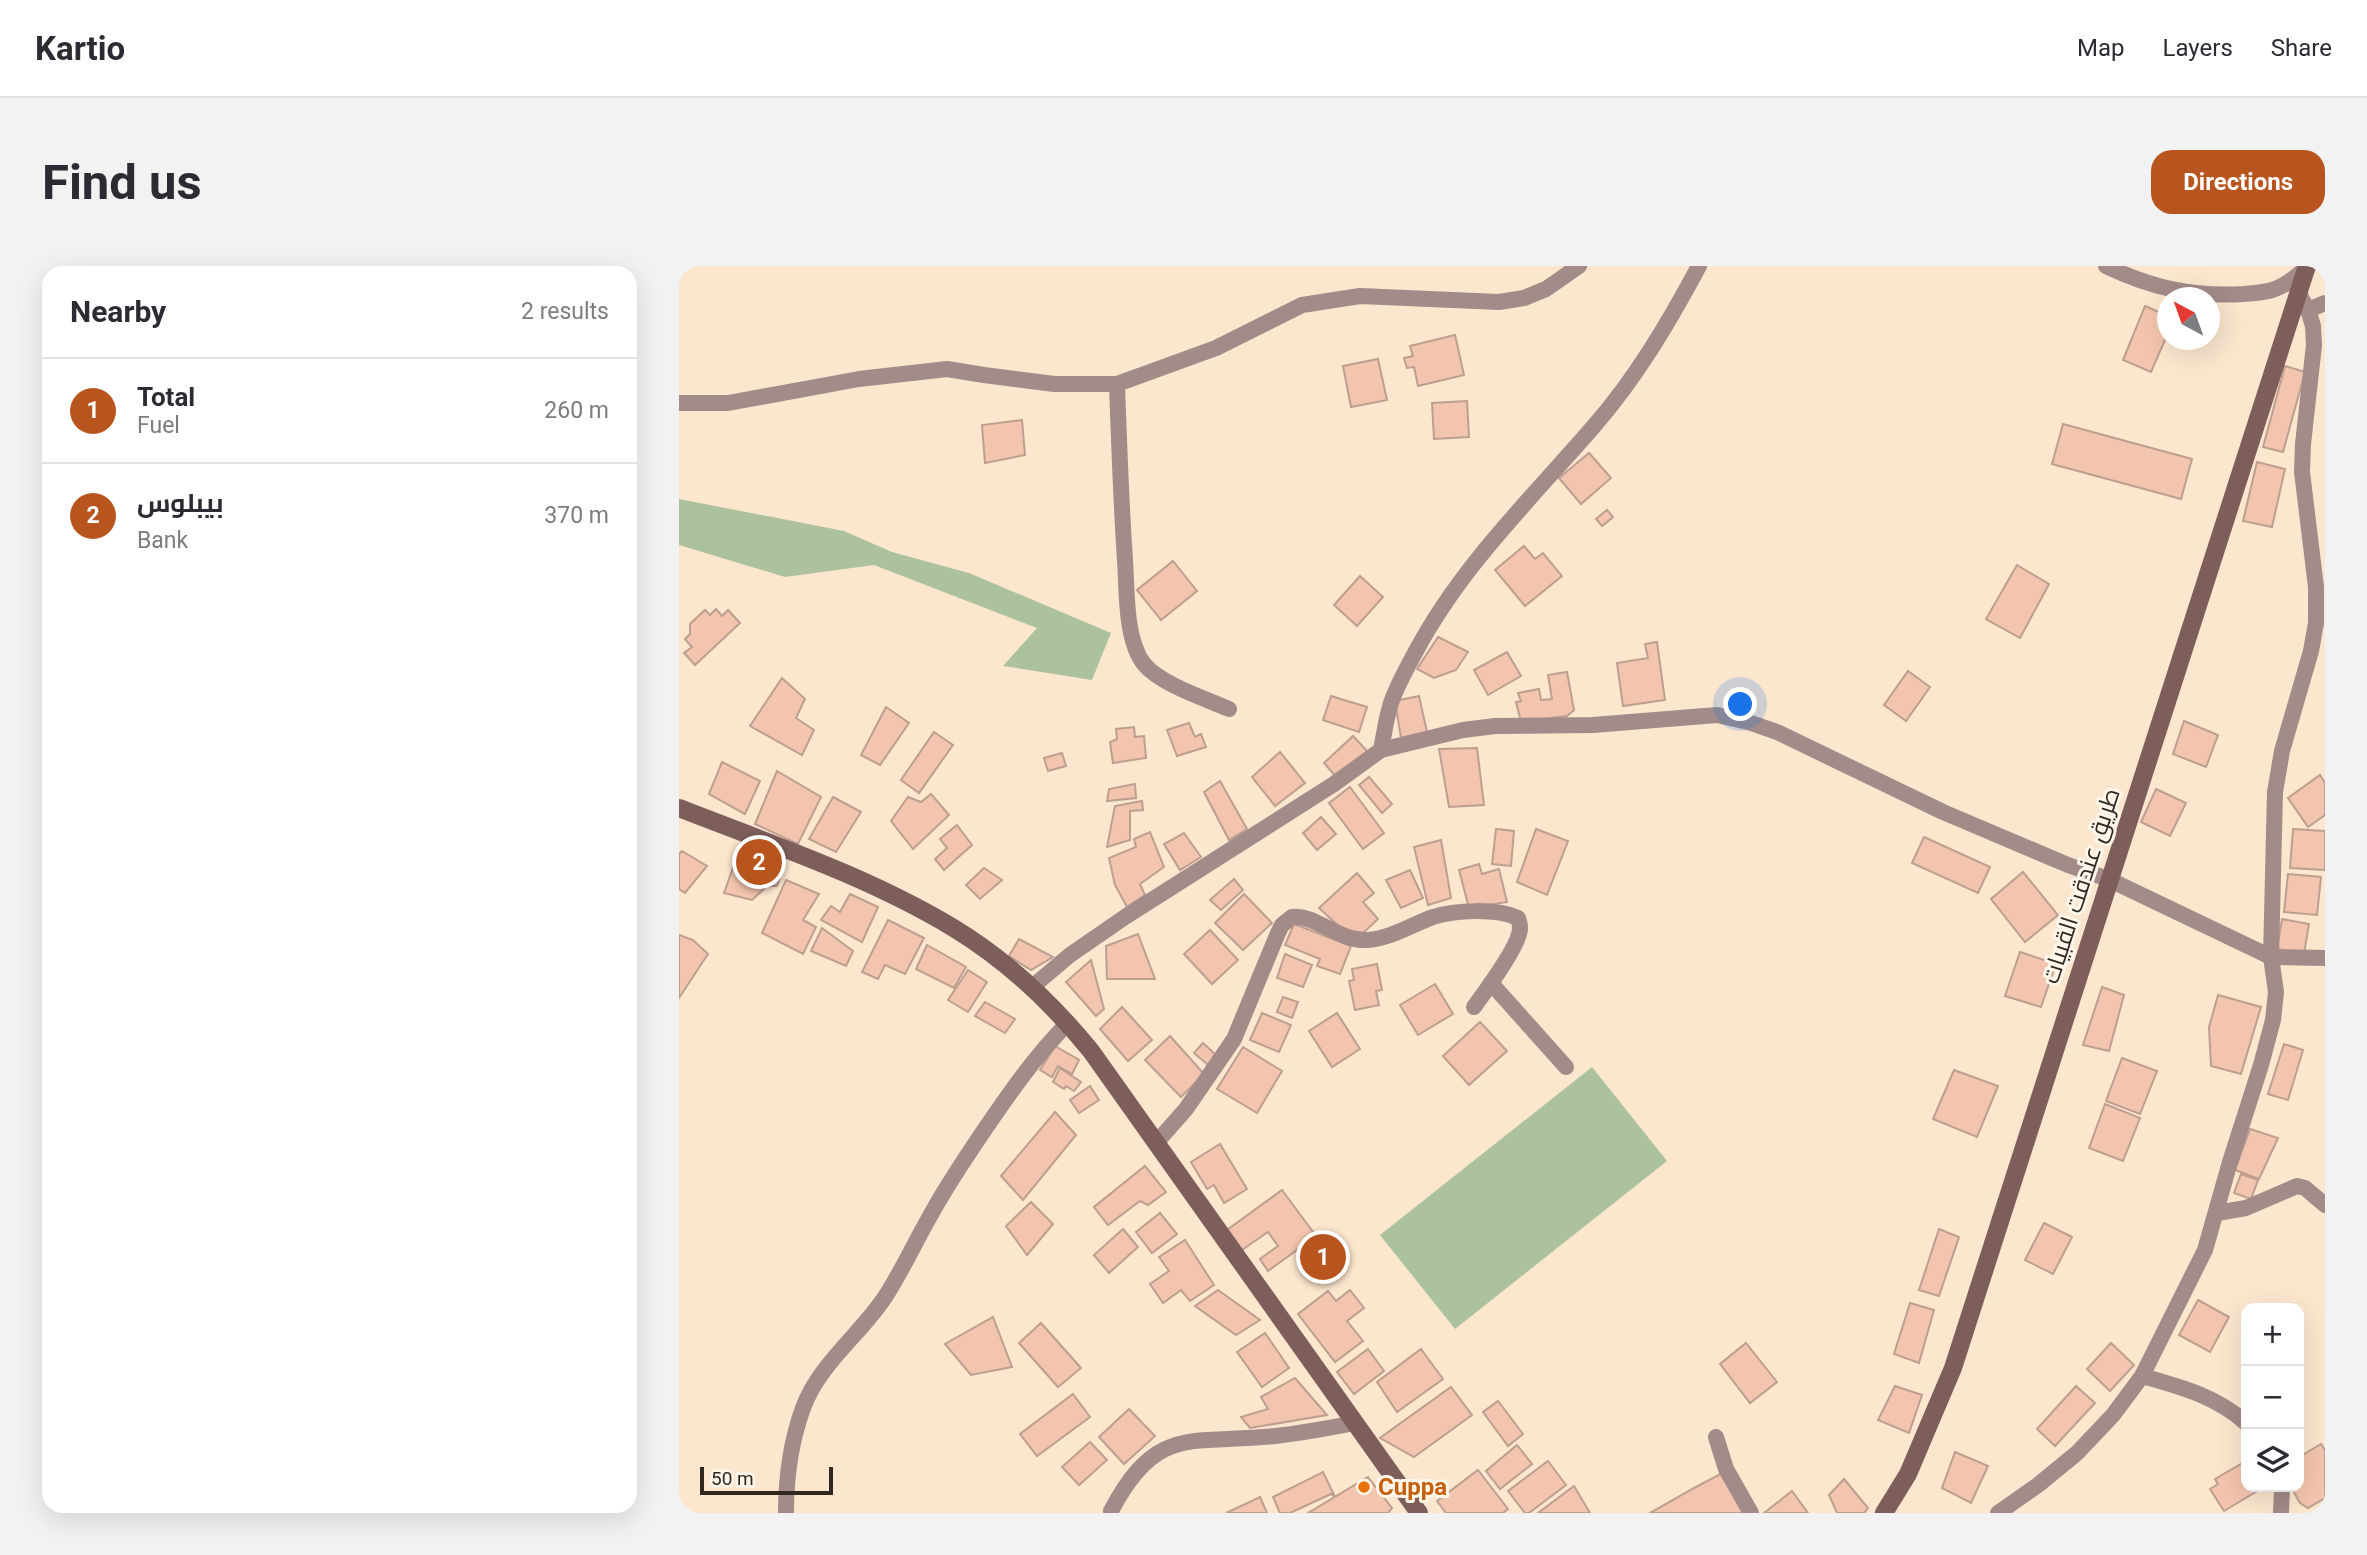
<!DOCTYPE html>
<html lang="en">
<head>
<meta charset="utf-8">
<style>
  body { margin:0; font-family:Roboto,Cairo,sans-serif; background:#f2f2f3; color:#2b2b33 }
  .controls { position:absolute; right:21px; bottom:21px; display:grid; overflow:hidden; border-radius:14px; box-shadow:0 7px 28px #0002 }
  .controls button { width:63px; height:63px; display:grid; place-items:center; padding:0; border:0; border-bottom:2px solid #e1e1e2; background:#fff; color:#2b2b33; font:35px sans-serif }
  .compass { position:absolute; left:1478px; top:21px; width:63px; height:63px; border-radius:50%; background:#fff; box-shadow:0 7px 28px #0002; rotate:319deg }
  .scale { position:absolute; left:21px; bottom:18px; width:133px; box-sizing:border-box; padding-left:7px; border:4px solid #30281f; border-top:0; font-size:19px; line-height:24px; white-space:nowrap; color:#30281f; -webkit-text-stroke:5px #fff6ec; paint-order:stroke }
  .you { position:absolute; left:1062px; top:439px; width:24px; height:24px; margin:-18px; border:5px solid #fff; border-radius:50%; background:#1a73e8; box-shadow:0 0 0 10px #1a73e833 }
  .badge { display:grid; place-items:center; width:46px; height:46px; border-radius:50%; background:#b8551e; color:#fff; font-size:23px; font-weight:700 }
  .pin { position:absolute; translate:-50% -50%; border:4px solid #fff; box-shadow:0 2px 7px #0006 }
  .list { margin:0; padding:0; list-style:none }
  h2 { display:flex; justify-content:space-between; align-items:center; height:91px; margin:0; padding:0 28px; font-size:30px }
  h2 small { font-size:23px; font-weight:400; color:#7c7c81 }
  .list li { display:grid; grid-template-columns:46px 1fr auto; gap:21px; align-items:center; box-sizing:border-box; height:105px; padding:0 28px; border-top:2px solid #e1e1e2 }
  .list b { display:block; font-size:26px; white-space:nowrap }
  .list p { margin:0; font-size:23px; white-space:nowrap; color:#7c7c81 }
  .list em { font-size:23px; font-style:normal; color:#7c7c81 }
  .icon { flex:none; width:38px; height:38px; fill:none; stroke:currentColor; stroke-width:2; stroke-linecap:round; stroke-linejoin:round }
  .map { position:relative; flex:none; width:1646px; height:1247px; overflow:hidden; border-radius:21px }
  header { display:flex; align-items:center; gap:42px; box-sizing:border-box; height:98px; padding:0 35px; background:#fff; border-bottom:2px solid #e1e1e2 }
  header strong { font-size:33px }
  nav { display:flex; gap:38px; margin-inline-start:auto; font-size:24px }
  .intro { display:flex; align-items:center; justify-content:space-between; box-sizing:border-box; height:168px; padding:0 42px }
  h1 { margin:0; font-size:49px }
  .button { padding:18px 32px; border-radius:21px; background:#b8551e; color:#fff; font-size:24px; font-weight:700 }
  main { display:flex; gap:42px; padding:0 42px }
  aside { flex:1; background:#fff; border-radius:21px; box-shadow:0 7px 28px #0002 }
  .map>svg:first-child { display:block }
  .green { fill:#acc29e }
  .building { fill:#f4c5ae; stroke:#bc9f91; stroke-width:2 }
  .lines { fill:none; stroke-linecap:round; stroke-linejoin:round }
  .minor { stroke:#a28b89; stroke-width:16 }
  .secondary { stroke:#7e5e5b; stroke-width:18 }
  .food-dot { fill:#e8710a; stroke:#fff6ec; stroke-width:2.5 }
  .labels { text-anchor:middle; stroke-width:6; stroke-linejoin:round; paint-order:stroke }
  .street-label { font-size:24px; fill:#30281f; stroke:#fff6ec }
  .food-label { font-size:24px; font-weight:bold; fill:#c56008; stroke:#fff6ec; text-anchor:start }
</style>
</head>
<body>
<header>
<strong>Kartio</strong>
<nav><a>Map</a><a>Layers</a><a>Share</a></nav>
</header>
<div class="intro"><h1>Find us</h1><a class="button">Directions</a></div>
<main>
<aside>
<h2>Nearby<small>2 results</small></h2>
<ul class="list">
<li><span class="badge">1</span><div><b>Total</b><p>Fuel</p></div><em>260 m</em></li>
<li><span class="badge">2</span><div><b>بيبلوس</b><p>Bank</p></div><em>370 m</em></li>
</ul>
</aside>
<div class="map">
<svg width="1646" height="1247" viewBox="0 0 1646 1247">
  <rect width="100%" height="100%" fill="#fce6ce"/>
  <g class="green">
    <polygon points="0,233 165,265 213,286 290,307 432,367 413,414 324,400 358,362 195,299 106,311 0,279"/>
    <polygon points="913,801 988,895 776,1063 701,969"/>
  </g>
  <g class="building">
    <polygon points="1466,40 1489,50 1489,67 1472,106 1444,94"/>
    <polygon points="776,69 785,109 739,120 735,101 728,102 725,92 734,90 731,80"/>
    <polygon points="699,93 708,134 672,141 664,100"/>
    <polygon points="1606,100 1626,106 1604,186 1584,181"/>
    <polygon points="788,135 790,171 755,173 753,137"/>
    <polygon points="343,154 346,189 306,197 303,159"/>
    <polygon points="1384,158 1513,193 1502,233 1373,198"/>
    <polygon points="910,187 932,212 902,238 880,212"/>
    <polygon points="1578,196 1606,203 1593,261 1564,255"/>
    <polygon points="928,244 934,251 923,260 917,253"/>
    <polygon points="845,280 856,293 864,287 883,310 846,340 816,304"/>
    <polygon points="494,295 518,325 482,354 458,324"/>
    <polygon points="1338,299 1370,318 1341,372 1307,353"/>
    <polygon points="681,310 704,331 678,360 655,339"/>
    <polygon points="37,343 43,350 49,344 61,357 16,399 5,387 13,381 6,373 11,368 11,358 26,344 31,349"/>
    <polygon points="759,371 789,386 777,404 755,412 738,403"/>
    <polygon points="978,376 986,434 944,440 938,397 969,392 966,378"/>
    <polygon points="828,386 842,410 809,429 795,404"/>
    <polygon points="1229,405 1251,421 1227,455 1205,439"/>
    <polygon points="888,406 895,444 888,450 842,456 837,436 842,435 839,427 860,423 862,434 873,433 869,409"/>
    <polygon points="103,412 126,433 117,452 135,464 123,489 71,460"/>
    <polygon points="652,430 688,441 680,466 644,454"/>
    <polygon points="740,430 748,466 722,472 716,435"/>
    <polygon points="207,441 230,457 201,499 182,489"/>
    <polygon points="1505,455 1539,469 1527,501 1494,488"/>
    <polygon points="510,457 516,471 522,468 527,481 498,490 488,464"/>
    <polygon points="455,461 456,471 465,470 467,492 434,497 431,476 438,473 437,463"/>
    <polygon points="255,466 274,479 240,527 222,514"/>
    <polygon points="674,470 689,486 659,513 645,497"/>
    <polygon points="798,482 805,539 770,541 760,483"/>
    <polygon points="601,486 626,517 596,540 573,511"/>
    <polygon points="383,487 387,500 369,505 365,492"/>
    <polygon points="43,496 81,515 66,548 30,528"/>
    <polygon points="98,505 142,531 119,578 76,558"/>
    <polygon points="1641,509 1646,517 1646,549 1629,561 1609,532"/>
    <polygon points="690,511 713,538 703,547 680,519"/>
    <polygon points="541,515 568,563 550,574 525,526"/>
    <polygon points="456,518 457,532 428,535 430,523"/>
    <polygon points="671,521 705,567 684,583 650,537"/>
    <polygon points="1477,523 1507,537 1491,570 1462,556"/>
    <polygon points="252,528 270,549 234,583 212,555 229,531 242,536"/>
    <polygon points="154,531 182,546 157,586 130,573"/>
    <polygon points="463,535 464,544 451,545 451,574 428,581 436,540"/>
    <polygon points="642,551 657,568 638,584 624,567"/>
    <polygon points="278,559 293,579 265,604 256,593 268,582 261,573"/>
    <polygon points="817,563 835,565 832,600 813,598"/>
    <polygon points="857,563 889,575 868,629 838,616"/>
    <polygon points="1614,563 1646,565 1646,604 1611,602"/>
    <polygon points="471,566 485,601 461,618 466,629 448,641 436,619 430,592 457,581 455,573"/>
    <polygon points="505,567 522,591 501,604 485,578"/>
    <polygon points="1245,571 1311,601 1299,627 1233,597"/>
    <polygon points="762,574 772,632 749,639 735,581"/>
    <polygon points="3,585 28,600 6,627 0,623 0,588"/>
    <polygon points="60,585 103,606 98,620 88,620 73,634 45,627"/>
    <polygon points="800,598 803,608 820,603 828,636 790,642 780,604"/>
    <polygon points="305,602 323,614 301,633 287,619"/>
    <polygon points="731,604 744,632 722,642 707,614"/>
    <polygon points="1344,606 1379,649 1346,676 1312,633"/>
    <polygon points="678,607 695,627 684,636 699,653 683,668 663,663 640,642"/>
    <polygon points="1609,608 1642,611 1638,649 1605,646"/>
    <polygon points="555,613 564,624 542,644 531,634"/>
    <polygon points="107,614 140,628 124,654 137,661 124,688 83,667"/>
    <polygon points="171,628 199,641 183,676 142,654 152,640 161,646"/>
    <polygon points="565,628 593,657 564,684 536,657"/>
    <polygon points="1603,653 1630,658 1625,688 1598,683"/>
    <polygon points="209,654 245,672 226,708 206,699 199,713 183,706"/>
    <polygon points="615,658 672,680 661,708 638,700 641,693 606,679"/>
    <polygon points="143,662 174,685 167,700 132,685"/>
    <polygon points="531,664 559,694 533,718 505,688"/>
    <polygon points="459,668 476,713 428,713 427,680"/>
    <polygon points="0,669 14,674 29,688 0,732"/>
    <polygon points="340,673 374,691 352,704 330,690"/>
    <polygon points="248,679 287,701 275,722 237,703"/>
    <polygon points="1341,686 1377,698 1362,741 1326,730"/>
    <polygon points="606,688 633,699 624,721 598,712"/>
    <polygon points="412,694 425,743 417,750 387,716"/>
    <polygon points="698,698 703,724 697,725 700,739 676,744 670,715 675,714 673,703"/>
    <polygon points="289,704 308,716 289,746 269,734"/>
    <polygon points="756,718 774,748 739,769 721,739"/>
    <polygon points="1423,721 1445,729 1430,785 1404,779"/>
    <polygon points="1539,729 1582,741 1562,808 1532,800 1530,761"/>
    <polygon points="604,731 619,736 613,752 598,746"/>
    <polygon points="306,736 336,753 326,767 296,750"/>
    <polygon points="443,741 473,774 449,795 421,763"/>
    <polygon points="583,747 612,759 600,786 571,774"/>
    <polygon points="658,747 681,783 653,801 630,765"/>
    <polygon points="801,756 828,785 790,819 764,790"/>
    <polygon points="491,770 525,808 502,831 466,794"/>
    <polygon points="524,777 538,790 529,799 515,787"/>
    <polygon points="1605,778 1624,784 1609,834 1589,828"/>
    <polygon points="376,780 400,794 393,808 379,800 373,811 361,804"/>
    <polygon points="564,781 603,805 578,847 538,823"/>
    <polygon points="1443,792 1478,805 1461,848 1427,835"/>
    <polygon points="381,802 402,816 395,825 387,820 385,823 374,816"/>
    <polygon points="1275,804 1319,820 1298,871 1254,853"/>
    <polygon points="411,820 420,834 400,847 391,834"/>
    <polygon points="1426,838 1461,852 1444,895 1410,882"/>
    <polygon points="376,846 397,869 344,934 322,910"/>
    <polygon points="1571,863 1599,872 1580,913 1556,904"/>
    <polygon points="541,878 568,923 545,937 535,919 528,923 512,896"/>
    <polygon points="466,900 487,926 469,939 461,935 429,959 415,941"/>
    <polygon points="1562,908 1579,914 1572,933 1555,927"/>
    <polygon points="603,924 637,970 589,1005 581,993 599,980 589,966 563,984 548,964"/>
    <polygon points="352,936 374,958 348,989 327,960"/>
    <polygon points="481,947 498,968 473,987 457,966"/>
    <polygon points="1365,957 1393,971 1374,1008 1346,994"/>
    <polygon points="444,963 459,981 430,1007 415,989"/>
    <polygon points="1260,963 1280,971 1260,1030 1240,1024"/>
    <polygon points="645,968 668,994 640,1017 619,989"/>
    <polygon points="506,974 535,1019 511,1035 502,1024 484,1037 471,1018 490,1005 480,991"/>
    <polygon points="539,1024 581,1054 557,1069 516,1040"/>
    <polygon points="671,1024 685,1042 668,1055 684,1075 656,1096 619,1048 649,1025 657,1035"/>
    <polygon points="1519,1034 1550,1051 1531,1086 1500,1069"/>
    <polygon points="1231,1037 1255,1044 1240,1097 1215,1088"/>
    <polygon points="314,1051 333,1101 292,1109 266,1078"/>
    <polygon points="362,1057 402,1102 379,1121 340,1077"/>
    <polygon points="586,1067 610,1102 583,1121 558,1086"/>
    <polygon points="1067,1077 1098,1116 1071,1137 1041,1098"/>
    <polygon points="1432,1077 1455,1099 1431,1125 1408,1103"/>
    <polygon points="689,1083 705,1105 675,1128 658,1106"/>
    <polygon points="742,1083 764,1113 718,1146 698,1116"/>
    <polygon points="616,1112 648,1149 571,1162 562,1151 589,1143 582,1131"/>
    <polygon points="1216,1120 1243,1129 1230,1167 1199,1154"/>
    <polygon points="1397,1120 1416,1137 1376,1180 1358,1163"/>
    <polygon points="772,1121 793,1149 735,1191 701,1172"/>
    <polygon points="394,1128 411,1151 358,1190 341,1168"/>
    <polygon points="819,1135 844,1168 829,1180 804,1146"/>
    <polygon points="450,1143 476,1170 445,1198 420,1171"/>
    <polygon points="411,1176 428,1194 400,1219 383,1201"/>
    <polygon points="1642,1178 1646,1184 1646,1232 1629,1242 1621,1237 1612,1221 1620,1221 1620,1191"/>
    <polygon points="838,1179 853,1198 821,1223 807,1205"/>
    <polygon points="1276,1186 1309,1200 1292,1237 1263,1222"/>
    <polygon points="869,1195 887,1219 850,1247 846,1247 829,1225"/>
    <polygon points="1567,1195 1567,1221 1585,1221 1545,1245 1531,1223 1539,1218 1536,1213"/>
    <polygon points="799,1204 829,1243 824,1247 767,1247 758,1235"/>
    <polygon points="644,1206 656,1231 652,1228 611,1247 601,1247 594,1231"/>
    <polygon points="1045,1206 1068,1247 971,1247 1015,1222"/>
    <polygon points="689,1211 713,1242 709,1247 629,1247"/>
    <polygon points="1165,1213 1189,1242 1185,1247 1158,1247 1150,1229"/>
    <polygon points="895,1220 911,1247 859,1247"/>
    <polygon points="1113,1225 1129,1247 1085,1247"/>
    <polygon points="581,1231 588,1247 547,1247"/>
  </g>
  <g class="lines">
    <g class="minor">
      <path d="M1427,0C1473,22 1513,31 1564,28C1575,27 1586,27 1596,23C1608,19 1618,10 1627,2"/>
      <polyline points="1629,44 1646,37"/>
      <path d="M438,118C440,177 442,236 446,294C448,324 446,374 465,398C481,418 527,433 550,443"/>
      <polyline points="0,137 49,137 180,113 268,103 305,109 375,118 438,118 537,82 623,39 681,30 820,36 845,32 867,23 900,0"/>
      <path d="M702,484C705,469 707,452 712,437C718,419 728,402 737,385C783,299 852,233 915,160C957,112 990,56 1020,0"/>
      <polyline points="812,717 887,801"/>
      <polyline points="353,721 391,689 446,651 655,518 702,484 784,464 816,460 914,459 1038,449 1069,456 1098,466 1264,546 1389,599 1429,613 1592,691 1646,692"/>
      <path d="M477,877L507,843L555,773L599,667L603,659L613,651C636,648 660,676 689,674C713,672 732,659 754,651C776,644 818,642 839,652C841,658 842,662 840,668C836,685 806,726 795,741"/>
      <polyline points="1538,947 1567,942 1618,920 1626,922 1646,939"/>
      <path d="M1463,1110C1502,1121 1537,1130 1567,1157"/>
      <polyline points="1037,1171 1047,1203 1072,1247"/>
      <path d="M432,1245C478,1157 514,1179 596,1170C623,1167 650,1162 676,1157"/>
      <path d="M107,1247C107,1212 112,1175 124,1142C140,1098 181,1069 206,1031C223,1005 235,978 250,952C266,922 285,894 304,866C330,828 356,790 389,757"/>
      <polyline points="1319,1247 1359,1219 1398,1187 1434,1149 1463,1110 1526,984 1551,896 1582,799 1594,754 1597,726 1592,691 1596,526 1603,485 1632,385 1637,357 1637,321 1623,206 1624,178 1635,79 1634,60 1629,44 1619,26"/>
      <polyline points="1602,1247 1603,1221"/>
    </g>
    <g class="secondary">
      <path d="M0,542C92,578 188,610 273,661C326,693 373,737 412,785L740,1247"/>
      <polyline points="1205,1247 1229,1208 1274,1102 1628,0"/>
    </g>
  </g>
  <circle class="food-dot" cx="685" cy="1221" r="7"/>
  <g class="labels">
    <g class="street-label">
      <text transform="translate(1402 620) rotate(-72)" y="8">طريق عندقت القبيات</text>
    </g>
    <g class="food-label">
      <text x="699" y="1229">Cuppa</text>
    </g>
  </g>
</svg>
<div class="controls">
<button>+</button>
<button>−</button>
<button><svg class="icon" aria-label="layers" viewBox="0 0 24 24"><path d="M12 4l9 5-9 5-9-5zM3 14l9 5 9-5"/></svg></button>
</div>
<svg class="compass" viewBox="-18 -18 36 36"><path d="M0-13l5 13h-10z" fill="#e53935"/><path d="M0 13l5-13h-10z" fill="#7c7c81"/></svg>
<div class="scale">50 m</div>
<div class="you"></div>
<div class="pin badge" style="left:644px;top:991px">1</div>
<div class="pin badge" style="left:80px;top:596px">2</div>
</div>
</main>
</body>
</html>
